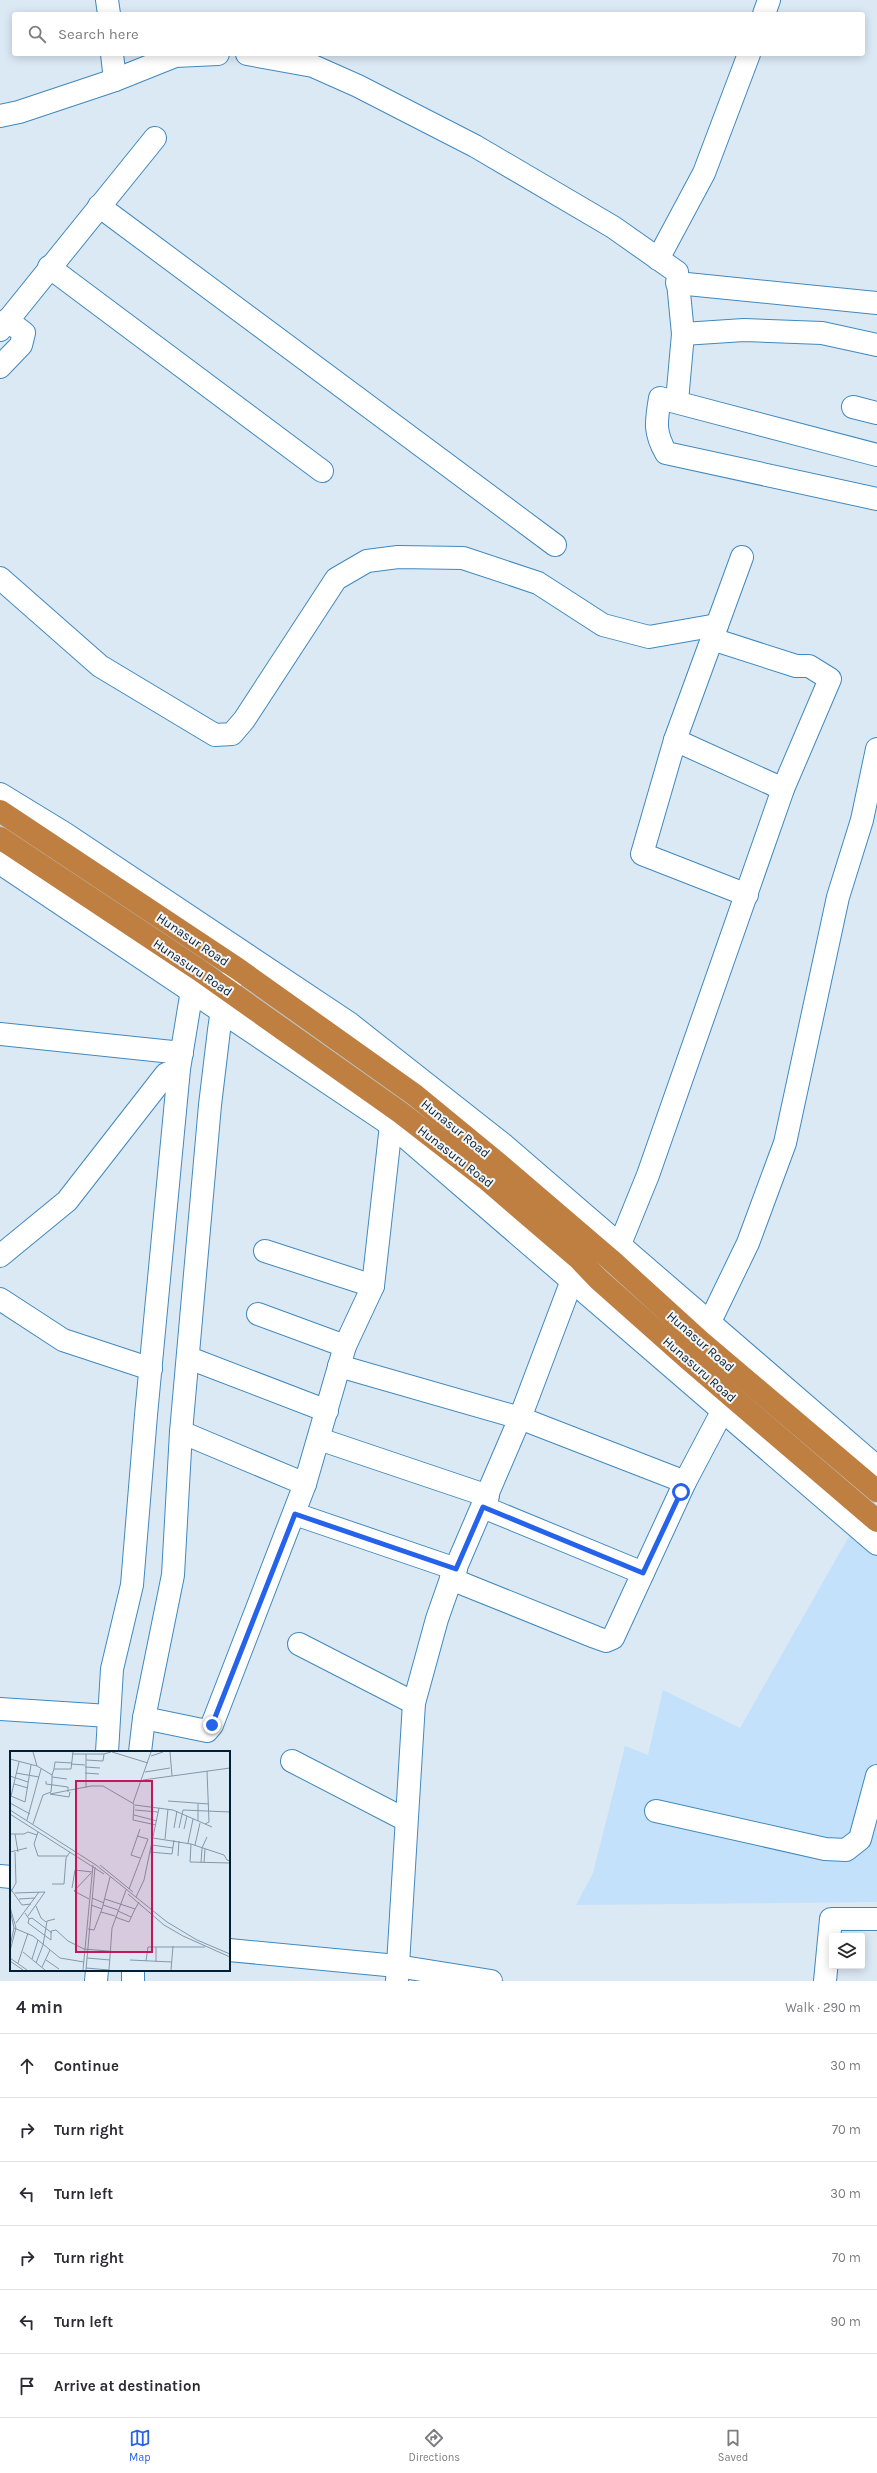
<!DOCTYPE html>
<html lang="en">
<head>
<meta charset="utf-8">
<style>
  body { margin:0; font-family:Karla,sans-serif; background:#f7f7f7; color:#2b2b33 }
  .controls { position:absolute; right:12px; bottom:12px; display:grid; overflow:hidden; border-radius:4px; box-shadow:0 2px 10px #0003 }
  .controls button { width:36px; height:36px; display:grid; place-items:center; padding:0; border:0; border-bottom:1px solid #e1e1e2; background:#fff; color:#2b2b33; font:20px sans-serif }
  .stop { position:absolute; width:12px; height:12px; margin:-9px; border:3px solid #2563eb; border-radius:50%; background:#fff }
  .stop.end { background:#2563eb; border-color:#fff; box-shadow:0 1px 4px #0008 }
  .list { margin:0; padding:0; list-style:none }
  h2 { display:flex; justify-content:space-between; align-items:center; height:52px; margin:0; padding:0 16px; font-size:17px }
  h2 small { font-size:13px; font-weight:400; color:#7c7c81 }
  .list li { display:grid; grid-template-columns:26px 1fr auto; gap:12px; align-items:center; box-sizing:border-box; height:64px; padding:0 16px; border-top:1px solid #e1e1e2 }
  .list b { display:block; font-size:15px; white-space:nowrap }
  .list em { font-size:13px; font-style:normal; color:#7c7c81 }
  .icon { flex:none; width:22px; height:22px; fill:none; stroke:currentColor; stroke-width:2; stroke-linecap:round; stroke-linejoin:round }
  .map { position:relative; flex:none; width:877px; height:1981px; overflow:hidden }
  .search { position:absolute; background:#fff; box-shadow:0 2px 10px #0003; left:12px; right:12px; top:12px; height:44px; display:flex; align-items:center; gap:10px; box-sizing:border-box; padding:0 14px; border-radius:4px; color:#7c7c81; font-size:15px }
  .sheet { height:436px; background:#fff }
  nav { display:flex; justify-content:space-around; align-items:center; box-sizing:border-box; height:56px; border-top:1px solid #e1e1e2; background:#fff; font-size:11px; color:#7c7c81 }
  nav a { display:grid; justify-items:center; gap:2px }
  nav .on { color:#2563eb }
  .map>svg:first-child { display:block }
  .built { fill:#c3e1fb }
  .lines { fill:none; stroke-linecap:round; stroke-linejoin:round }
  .minor-casing { stroke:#4089be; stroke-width:24 }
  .highway-casing { stroke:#bdc5ca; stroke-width:24 }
  .minor { stroke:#fff; stroke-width:22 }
  .highway { stroke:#be7f41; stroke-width:22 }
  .route { stroke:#2563eb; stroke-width:5 }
  .labels { text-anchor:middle; stroke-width:4; stroke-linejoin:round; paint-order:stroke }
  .street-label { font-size:13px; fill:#011f34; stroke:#f4f4f4 }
  .inset-road { fill:none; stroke:#8498a8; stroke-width:1 }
  .view { fill:#c2185b; fill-opacity:0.15; stroke:#c2185b; stroke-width:2 }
  .inset-edge { fill:none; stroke:#011f34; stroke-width:2 }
</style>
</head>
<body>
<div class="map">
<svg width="877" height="1981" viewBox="0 0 877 1981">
  <rect width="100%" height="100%" fill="#dbe9f5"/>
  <polygon class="built" points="852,1531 877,1552 877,1902 576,1905 593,1873 625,1746 648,1755 663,1690 740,1728"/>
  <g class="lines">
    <g class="minor-casing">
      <g id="minor">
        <polyline points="107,0 109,14"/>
        <polyline points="764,14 769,0"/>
        <polyline points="112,54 115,80"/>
        <polyline points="247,54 313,66 358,86 475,146 613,227 677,272 683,334 677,401"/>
        <polyline points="0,116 19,112 115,80 175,56 218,54"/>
        <polyline points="99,206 555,545"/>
        <polyline points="658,259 704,173 749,54"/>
        <polyline points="49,267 322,471"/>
        <polyline points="677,283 877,303"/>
        <polyline points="0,330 155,138"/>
        <polyline points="683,334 744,330 822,333 877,345"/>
        <polyline points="0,367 21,345 24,333 7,320"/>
        <polyline points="853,407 877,413"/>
        <path d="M877,455L660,398C656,422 654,432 666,453L877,499"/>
        <polyline points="742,557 675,740 642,854 747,895"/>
        <polyline points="0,578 100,666 215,735 232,734 244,720 336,579 367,561 398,557 463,558 538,583 603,625 649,637 717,625"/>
        <polyline points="675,740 783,789"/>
        <polyline points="0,794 64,833 349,1023 504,1145 877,1467"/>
        <polyline points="0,863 391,1125 877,1544"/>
        <polyline points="0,1034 182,1053"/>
        <polyline points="265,1251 373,1286"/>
        <polyline points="612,1255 620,1244 648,1175 783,789 830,679 809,666 796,666 712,639"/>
        <polyline points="0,1256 67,1201 166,1074 179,1069"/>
        <polyline points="0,1299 63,1340 151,1369"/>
        <polyline points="258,1314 345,1346"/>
        <polyline points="703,1336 748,1243 785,1143 838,897 862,820 877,749"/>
        <polyline points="189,1358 327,1411"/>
        <polyline points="339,1366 520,1418 685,1482 723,1410 731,1400"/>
        <polyline points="181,1432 305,1484 345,1346 373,1286 391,1125 399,1116"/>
        <polyline points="319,1439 488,1496"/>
        <polyline points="483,1507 643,1573"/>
        <polyline points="295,1514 456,1569"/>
        <polyline points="451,1579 595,1637 606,1641 613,1638 685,1482"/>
        <polyline points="299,1644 414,1703"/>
        <polyline points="0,1709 109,1716"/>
        <polyline points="144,1718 207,1731 212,1725 305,1484"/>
        <polyline points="107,1752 112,1669 132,1585 146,1415 179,1069 192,990 196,978"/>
        <polyline points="140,1752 144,1718 173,1575 181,1432 210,1105 219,1030 225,989 238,969"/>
        <polyline points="292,1761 406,1820"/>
        <polyline points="656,1811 825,1849 846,1850 860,1839 877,1776"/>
        <polyline points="0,1876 11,1877"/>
        <polyline points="229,1950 397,1966 491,1981"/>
        <polyline points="96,1981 97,1970"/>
        <polyline points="133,1981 133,1970"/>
        <polyline points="397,1981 414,1703 437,1619 451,1579 520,1418 577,1267"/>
        <polyline points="825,1981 831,1919 877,1919"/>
      </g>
    </g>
    <g class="highway-casing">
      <g id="highway">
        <polyline points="0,811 238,969 415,1095 499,1164 610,1259 700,1341 877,1491"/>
        <polyline points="0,838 199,970 401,1113 486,1179 579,1259 598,1279 688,1359 877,1521"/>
      </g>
    </g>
    <use href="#minor" class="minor"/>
    <use href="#highway" class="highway"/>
  </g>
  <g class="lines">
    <polyline class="route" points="212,1725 295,1514 456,1569 483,1507 643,1573 681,1492"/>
  </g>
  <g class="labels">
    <g class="street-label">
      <text transform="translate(193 939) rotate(34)" y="5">Hunasur Road</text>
      <text transform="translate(193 967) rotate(34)" y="5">Hunasuru Road</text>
      <text transform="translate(456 1128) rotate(39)" y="5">Hunasur Road</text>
      <text transform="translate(456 1156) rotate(38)" y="5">Hunasuru Road</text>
      <text transform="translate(701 1341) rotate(41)" y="5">Hunasur Road</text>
      <text transform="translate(700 1369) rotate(41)" y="5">Hunasuru Road</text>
    </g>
  </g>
  <g transform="translate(10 1751)">
    <rect width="220" height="220" fill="#dbe9f5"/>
    <path class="inset-road" d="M23,1L27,15L42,24V30L41,41L33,44L23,73M102,1L138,12M160,1L162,25M62,3H76M141,5L153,1M0,8L27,15M76,9L93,10L94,3L101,1M61,13L75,14M75,16L90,17M44,18L45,11L62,12M135,21L160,17M6,22L29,26M75,22L89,23M42,24L44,18H61L63,1M0,25L18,31M42,26L57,28M133,29L220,17M36,30V33L58,36V41M4,33L18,37M76,37V3H94M60,41L59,46L40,43L81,35H93L124,53L123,69L146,74M1,45L9,11M0,47L1,45L15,51L21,14M158,50L199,53M0,52L20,63M123,52L141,1M125,54L163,59L202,76M0,59L86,114L157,171L187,189L220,203M125,59L148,61M0,63L94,123M124,64L147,70M17,69L31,18M188,70V53M195,73L199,71L197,20M164,77L167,60M169,77L173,59L220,61M130,78L121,104L130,107M174,78L177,65M28,81L24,93L28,105H57M0,83H14L18,81L27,84M5,83L8,101M143,87L181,93L214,104L217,109L220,110M155,88L158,58M178,92L183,68M181,93L180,111L220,112M142,94L163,97M185,94L190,72M0,101L17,97M140,101L162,103L164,89M168,105L169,90M191,112L192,97L197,86M194,112L195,98M90,114L123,141M42,133H54L56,107L60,101M0,137L12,154L21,153M62,137L65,119L82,121M119,138L138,88L127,85M0,142L6,132L5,101M5,142L35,141L18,165M118,143L154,174L173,185L220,206M126,146L134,129L149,57M82,147L94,152M9,148L25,147M79,148L64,140L81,122M95,148L125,158L129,151M81,154L92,158L100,126M93,154L108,159M26,155L31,167L36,171M0,156L6,177L0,200M0,159L4,177L0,195M108,160L121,166M91,161L105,165M15,162L19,168L18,172L41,189V180L46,179L58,190L74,198L109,201M105,166L119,171L125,158M19,168L22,167L42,182M6,172L29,141M4,177L23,185L50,207L74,211M78,178L84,179L92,158M146,196V211M13,201L35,219M0,207L17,219M77,207L100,209M22,208L28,189M36,209L49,218M120,209L162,211M0,210L13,219M136,210L138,196H195M8,212L18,182M26,212L33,194L37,170L45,168M32,216L40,199M76,217L99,219M73,219L83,114M76,219L85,116M99,219L102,177L116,139M161,219L163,195"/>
    <path class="view" d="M66,30H142V201H66Z"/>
    <rect width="220" height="220" class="inset-edge"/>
  </g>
</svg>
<div class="controls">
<button><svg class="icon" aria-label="layers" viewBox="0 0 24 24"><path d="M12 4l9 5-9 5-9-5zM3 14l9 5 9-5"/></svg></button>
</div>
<div class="stop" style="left:681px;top:1492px"></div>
<div class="stop end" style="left:212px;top:1725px"></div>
<div class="search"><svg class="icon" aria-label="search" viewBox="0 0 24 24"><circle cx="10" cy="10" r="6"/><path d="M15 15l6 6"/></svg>Search here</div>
</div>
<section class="sheet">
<h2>4 min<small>Walk · 290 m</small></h2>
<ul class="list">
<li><svg class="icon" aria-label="ahead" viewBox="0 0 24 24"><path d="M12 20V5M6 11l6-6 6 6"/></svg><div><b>Continue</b></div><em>30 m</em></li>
<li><svg class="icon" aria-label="right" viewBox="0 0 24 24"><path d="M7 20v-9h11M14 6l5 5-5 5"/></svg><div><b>Turn right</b></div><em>70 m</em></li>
<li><svg class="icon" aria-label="left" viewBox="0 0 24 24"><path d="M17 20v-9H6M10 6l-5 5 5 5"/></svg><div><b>Turn left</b></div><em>30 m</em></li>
<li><svg class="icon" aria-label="right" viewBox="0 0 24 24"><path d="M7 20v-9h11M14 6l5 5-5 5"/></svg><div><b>Turn right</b></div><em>70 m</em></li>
<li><svg class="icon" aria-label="left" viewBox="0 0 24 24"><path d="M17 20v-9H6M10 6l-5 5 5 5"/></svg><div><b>Turn left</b></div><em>90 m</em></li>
<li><svg class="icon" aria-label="arrive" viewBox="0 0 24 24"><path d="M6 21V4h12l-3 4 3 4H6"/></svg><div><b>Arrive at destination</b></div></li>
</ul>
</section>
<nav>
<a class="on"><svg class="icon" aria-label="map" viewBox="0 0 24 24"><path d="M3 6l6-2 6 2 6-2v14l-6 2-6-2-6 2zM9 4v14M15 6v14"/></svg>Map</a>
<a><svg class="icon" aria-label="directions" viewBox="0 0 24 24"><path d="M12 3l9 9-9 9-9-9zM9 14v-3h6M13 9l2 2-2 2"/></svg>Directions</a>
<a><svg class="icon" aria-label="saved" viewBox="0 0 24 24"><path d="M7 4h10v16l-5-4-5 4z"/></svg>Saved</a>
</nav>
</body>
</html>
